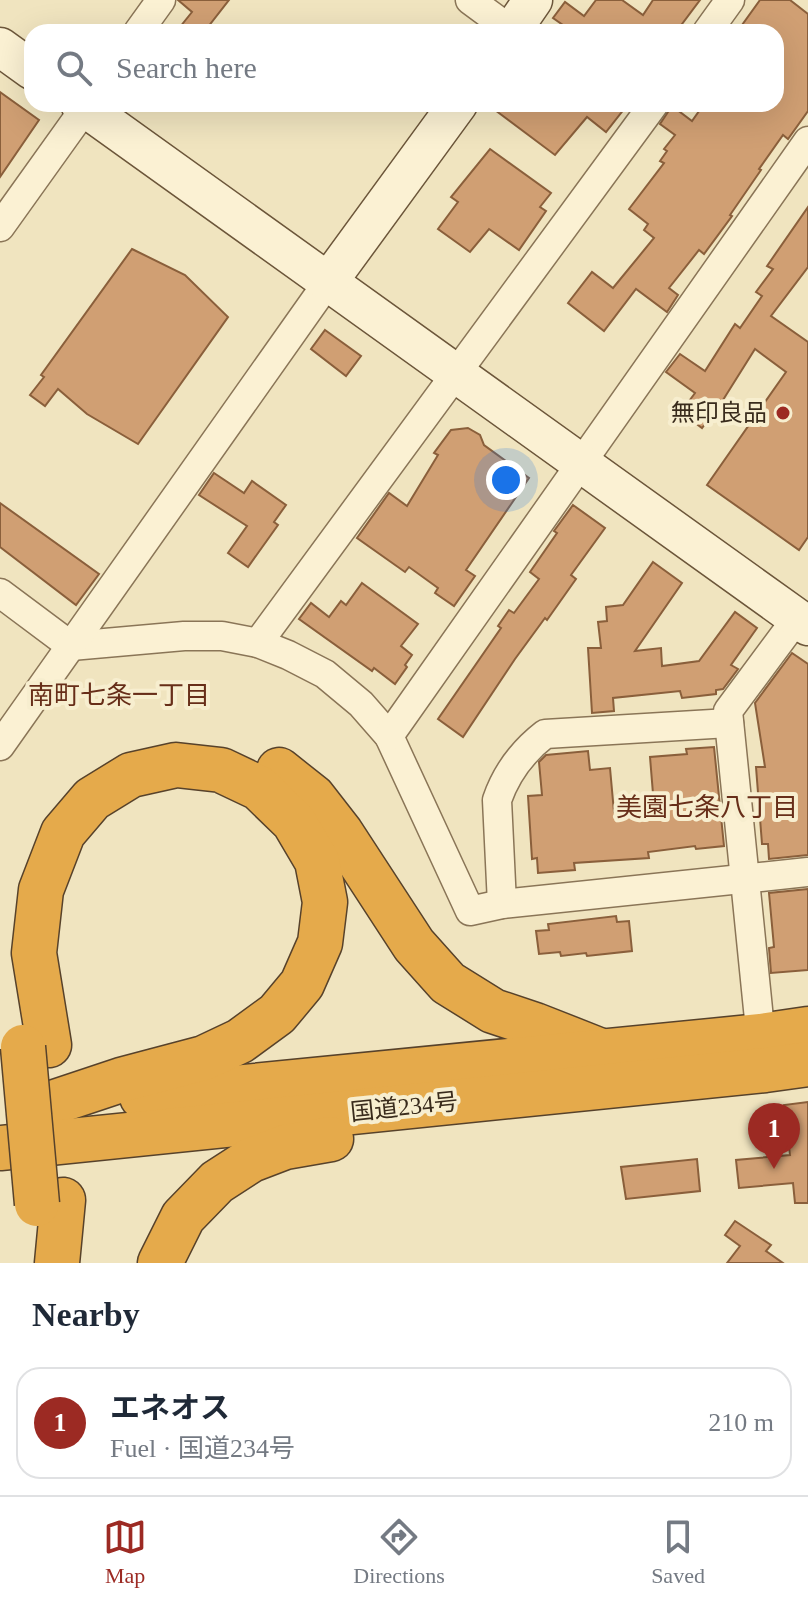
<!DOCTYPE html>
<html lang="en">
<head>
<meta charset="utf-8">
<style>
  body { margin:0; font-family:"Times New Roman","Noto Sans JP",serif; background:#f6f6f7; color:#1f2937 }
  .you { position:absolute; left:506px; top:480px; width:28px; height:28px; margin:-20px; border:6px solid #fff; border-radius:50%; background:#1a73e8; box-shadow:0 0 0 12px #1a73e833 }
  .badge { display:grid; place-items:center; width:52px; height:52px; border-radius:50%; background:#9c2a23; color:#fff; font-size:26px; font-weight:700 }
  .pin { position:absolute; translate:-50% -66px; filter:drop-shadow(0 2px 4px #0008) }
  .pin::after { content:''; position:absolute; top:42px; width:28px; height:24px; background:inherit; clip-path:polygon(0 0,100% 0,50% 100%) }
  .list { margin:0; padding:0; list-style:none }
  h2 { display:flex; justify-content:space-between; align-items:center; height:104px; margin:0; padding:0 32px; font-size:34px }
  h2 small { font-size:26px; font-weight:400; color:#747a83 }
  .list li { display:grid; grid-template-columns:52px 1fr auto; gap:24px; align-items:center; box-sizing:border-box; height:112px; margin:0 16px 16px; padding:0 16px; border:2px solid #e0e1e3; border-radius:24px }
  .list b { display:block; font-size:30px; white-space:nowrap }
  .list p { margin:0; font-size:26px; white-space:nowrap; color:#747a83 }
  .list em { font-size:26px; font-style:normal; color:#747a83 }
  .icon { flex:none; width:44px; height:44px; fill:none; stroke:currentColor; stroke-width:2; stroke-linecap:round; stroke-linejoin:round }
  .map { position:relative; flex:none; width:808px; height:1263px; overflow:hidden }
  .search { position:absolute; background:#fff; box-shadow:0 8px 32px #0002; left:24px; right:24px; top:24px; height:88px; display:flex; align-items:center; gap:20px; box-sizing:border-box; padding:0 28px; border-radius:24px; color:#747a83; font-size:30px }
  .sheet { height:232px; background:#fff }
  nav { display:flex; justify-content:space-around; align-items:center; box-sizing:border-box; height:112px; border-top:2px solid #e0e1e3; background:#fff; font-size:22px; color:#747a83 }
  nav a { display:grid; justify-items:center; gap:4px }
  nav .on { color:#9c2a23 }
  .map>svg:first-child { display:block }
  .building { fill:#d09f73; stroke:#8a5f3b; stroke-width:2 }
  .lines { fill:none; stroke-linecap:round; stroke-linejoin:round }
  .street-casing { stroke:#8a7557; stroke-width:31 }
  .secondary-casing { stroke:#6c563a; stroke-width:41 }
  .highway-casing { stroke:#57422b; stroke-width:47 }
  .street { stroke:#fbf1d3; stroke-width:28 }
  .secondary { stroke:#fbf1d3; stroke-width:38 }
  .highway { stroke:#e5aa4b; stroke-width:44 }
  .highway-bridge-casing { stroke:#57422b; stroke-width:47; stroke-linecap:butt }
  .highway-bridge { stroke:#e5aa4b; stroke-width:44 }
  .poi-dot { fill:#9c2a23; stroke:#f7eecf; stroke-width:3 }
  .labels { text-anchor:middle; stroke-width:8; stroke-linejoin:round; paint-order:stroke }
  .poi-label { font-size:24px; fill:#392b1c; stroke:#f7eecf; text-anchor:end }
  .street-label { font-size:24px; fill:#392b1c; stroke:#f7eecf }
  .neighbourhood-label { font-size:26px; fill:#672e19; stroke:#f7eecf }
</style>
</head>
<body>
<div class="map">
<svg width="808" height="1263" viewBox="0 0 808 1263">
  <rect width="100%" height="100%" fill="#f0e4bf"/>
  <g class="building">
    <polygon points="178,0 229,0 204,32 176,32 192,12"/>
    <polygon points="596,0 622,0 643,15 653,0 700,0 676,32 573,32 553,18 565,2 584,16"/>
    <polygon points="760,0 790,0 808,14 808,111 788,139 783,135 759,169 761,170 730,215 732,216 704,254 699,250 669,288 678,295 667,312 636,289 604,331 568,303 592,272 613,288 654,238 644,230 648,224 629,209 664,163 660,161 667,151 664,149 675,135 660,124 672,106 692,121 704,104 776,104 776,32 737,32"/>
    <polygon points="0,92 39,120 0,177"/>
    <polygon points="487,104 628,104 606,132 587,117 555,155"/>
    <polygon points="490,149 551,193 540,207 546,211 519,250 489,229 470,252 438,229 458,202 451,197"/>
    <polygon points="808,207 808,267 771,316 808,342 808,537 799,550 707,485 786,372 755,349 723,400 702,428 681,412 695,393 666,372 680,354 705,371 735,324 740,328 762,296 756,292 773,269 767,266"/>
    <polygon points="132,249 185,275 228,317 138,444 87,414 58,389 45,406 30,395 44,377 41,375"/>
    <polygon points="325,330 361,356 346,376 311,349"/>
    <polygon points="468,428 480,435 484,445 529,478 466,570 475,576 454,606 435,593 438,588 409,567 405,572 357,538 389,493 407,506 438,455 434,453 451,430"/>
    <polygon points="214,473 244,493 252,481 286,505 274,522 278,525 248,567 228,553 247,526 199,495"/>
    <polygon points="0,503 99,574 76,605 0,547"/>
    <polygon points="573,505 605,528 571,575 576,579 547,620 545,618 515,659 463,737 438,719 501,628 498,626 509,610 514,613 539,579 530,572 557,533 554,531"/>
    <polygon points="653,562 682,583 635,651 661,648 662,666 699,661 735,612 757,628 731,665 738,669 723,689 716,690 716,694 682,698 680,691 613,698 614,711 592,713 588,648 601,648 598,622 607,621 606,607 623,605"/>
    <polygon points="362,583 418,624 401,646 412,655 405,665 407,667 395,684 374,668 372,671 299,619 311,603 329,617 341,601 346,605"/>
    <polygon points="792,653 808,664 808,855 769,859 768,844 762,844 756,767 765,767 755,703"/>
    <polygon points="714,747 724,846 696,849 695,846 648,852 649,858 574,863 575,870 538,873 537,858 532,859 528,796 542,795 539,762 546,755 588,751 590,770 610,768 614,812 654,806 650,757 687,754 686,749"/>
    <polygon points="808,889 808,970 771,973 769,948 774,947 769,893"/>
    <polygon points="616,916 617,922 629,921 632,951 587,956 586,953 561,956 560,952 539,954 536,931 549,930 548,924"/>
    <polygon points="808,1102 808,1203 795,1203 793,1183 739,1188 736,1160 790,1155 784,1105"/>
    <polygon points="697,1159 700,1191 626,1199 621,1167"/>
    <polygon points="735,1221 771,1245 766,1251 783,1263 727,1263 740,1246 725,1235"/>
  </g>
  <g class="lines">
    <g class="street-casing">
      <g id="street">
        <polyline points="470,0 512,31"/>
        <polyline points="138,32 161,0"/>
        <polyline points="707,32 730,0"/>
        <polyline points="0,227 88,104"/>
        <polyline points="0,593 71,646 184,636 222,636 258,643 288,655 325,674 361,704 389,736 470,911 502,904 808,872"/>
        <polyline points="258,643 654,104"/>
        <polyline points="389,736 808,141"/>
        <polyline points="0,746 328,282"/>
        <path d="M502,904L497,800C506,774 523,751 545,734L729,723"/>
        <polyline points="762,1049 728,711 797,618"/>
      </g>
    </g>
    <g class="secondary-casing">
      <g id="secondary">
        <polyline points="511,32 533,0"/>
        <polyline points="0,47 32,70"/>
        <polyline points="80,104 808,626"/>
        <polyline points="328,282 458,104"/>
      </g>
    </g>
    <g class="highway-casing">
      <g id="highway">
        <polyline points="279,770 313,797 341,833 414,945 448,983 493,1011 535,1025 601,1051"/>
        <polyline points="142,1097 761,1036 808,1029"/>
        <polyline points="40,1107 121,1080 204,1058 240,1041 277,1014 302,984 320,943 325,902 317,861 294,822 259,788 221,770 176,765 131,775 92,799 63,833 41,890 34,953 49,1045"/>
        <polyline points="0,1148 765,1070 808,1064"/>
        <polyline points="57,1263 63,1200"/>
        <polyline points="160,1263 183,1217 217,1182 251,1160 285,1147 331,1139"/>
      </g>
    </g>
    <use href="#street" class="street"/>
    <use href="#secondary" class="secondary"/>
    <use href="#highway" class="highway"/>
    <g class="highway-bridge-casing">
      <polyline id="highway-bridge" points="23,1047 37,1204"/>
    </g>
    <use href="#highway-bridge" class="highway-bridge"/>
  </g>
  <circle class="poi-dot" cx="783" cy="413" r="8"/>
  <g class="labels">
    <g class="poi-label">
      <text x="767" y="421">無印良品</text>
    </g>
    <g class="street-label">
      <text transform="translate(404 1107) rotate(-6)" y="8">国道234号</text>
    </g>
    <g class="neighbourhood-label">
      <text x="119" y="704">南町七条一丁目</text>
      <text x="707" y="816">美園七条八丁目</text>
    </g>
  </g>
</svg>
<div class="you"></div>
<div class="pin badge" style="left:774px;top:1169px">1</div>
<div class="search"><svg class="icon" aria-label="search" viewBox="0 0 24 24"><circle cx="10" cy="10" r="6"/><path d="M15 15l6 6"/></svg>Search here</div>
</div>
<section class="sheet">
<h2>Nearby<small></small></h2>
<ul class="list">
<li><span class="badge">1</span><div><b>エネオス</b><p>Fuel · 国道234号</p></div><em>210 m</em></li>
</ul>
</section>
<nav>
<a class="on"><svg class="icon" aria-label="map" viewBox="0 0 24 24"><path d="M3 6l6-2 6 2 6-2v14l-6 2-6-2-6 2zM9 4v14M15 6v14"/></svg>Map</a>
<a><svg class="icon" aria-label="directions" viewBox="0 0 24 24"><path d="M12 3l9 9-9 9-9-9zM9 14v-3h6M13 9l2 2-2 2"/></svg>Directions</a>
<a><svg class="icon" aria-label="saved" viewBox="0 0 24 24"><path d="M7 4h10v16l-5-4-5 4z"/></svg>Saved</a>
</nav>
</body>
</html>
